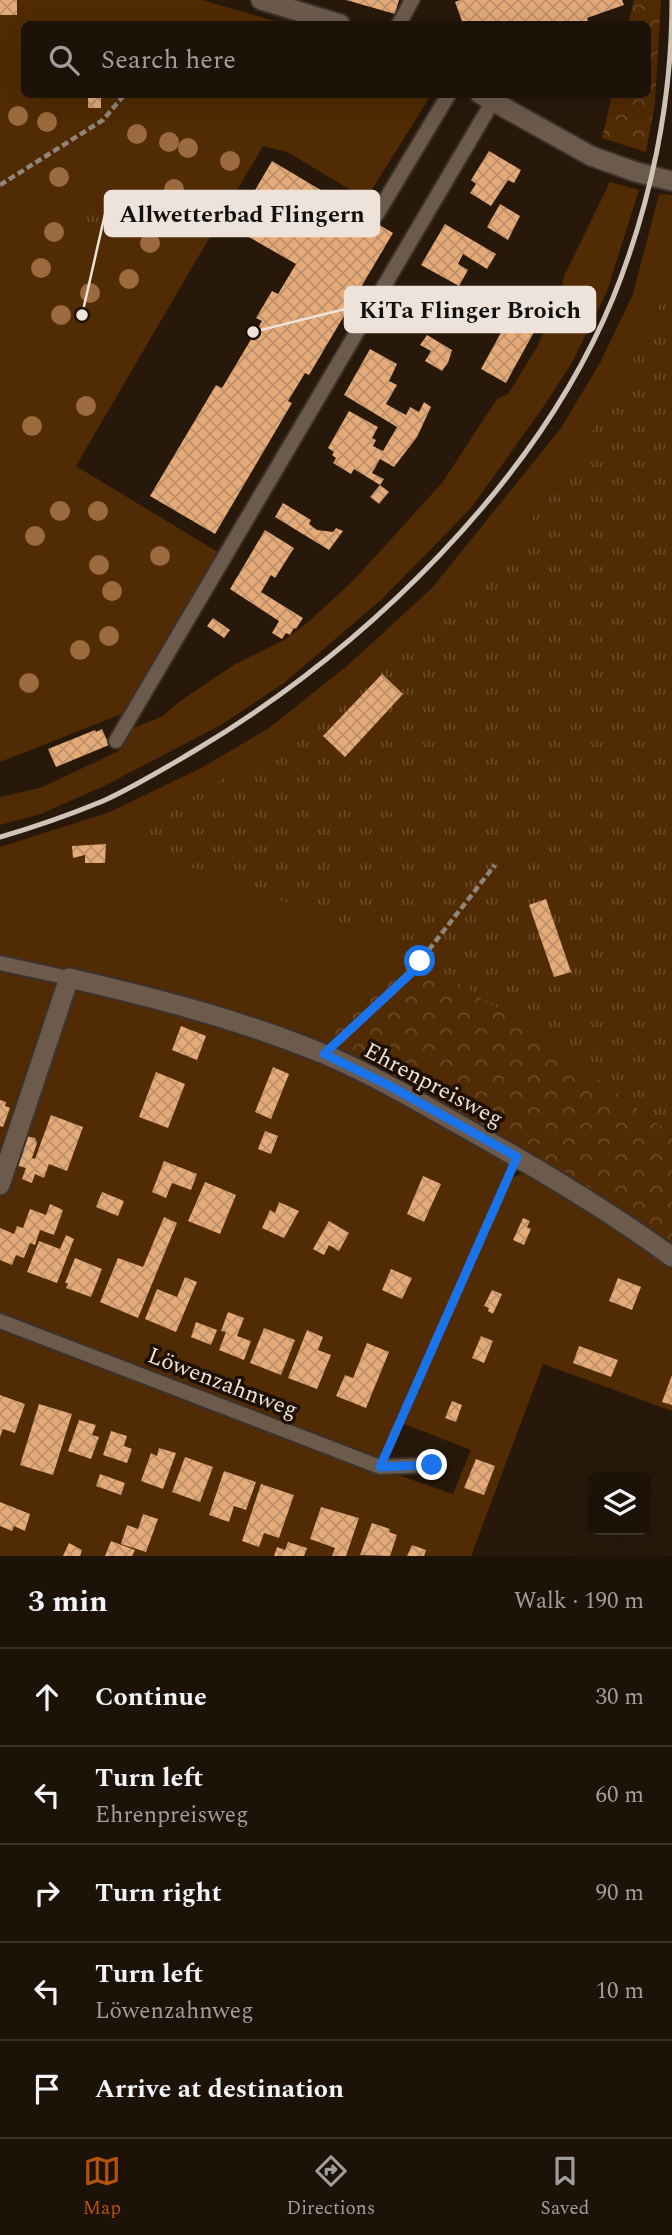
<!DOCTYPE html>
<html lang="en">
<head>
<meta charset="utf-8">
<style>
  body { margin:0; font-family:Spectral,serif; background:#251b12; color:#f1f3f6 }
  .controls { position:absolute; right:21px; bottom:21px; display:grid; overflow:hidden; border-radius:10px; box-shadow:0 7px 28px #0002 }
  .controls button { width:63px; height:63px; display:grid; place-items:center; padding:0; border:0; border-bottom:2px solid #3b3229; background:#1d1208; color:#f1f3f6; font:35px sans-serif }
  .stop { position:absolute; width:21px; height:21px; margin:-16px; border:5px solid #1a73e8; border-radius:50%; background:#fff }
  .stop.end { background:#1a73e8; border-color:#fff; box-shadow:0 2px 7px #0008 }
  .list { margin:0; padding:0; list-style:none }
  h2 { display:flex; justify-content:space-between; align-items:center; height:91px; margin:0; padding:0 28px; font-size:30px }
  h2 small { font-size:23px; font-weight:400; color:#a09e9c }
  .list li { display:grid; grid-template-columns:46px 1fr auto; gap:21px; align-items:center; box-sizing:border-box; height:98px; padding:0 28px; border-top:2px solid #3b3229 }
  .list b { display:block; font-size:26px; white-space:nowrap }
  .list p { margin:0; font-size:23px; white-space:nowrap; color:#a09e9c }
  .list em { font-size:23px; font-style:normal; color:#a09e9c }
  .icon { flex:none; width:38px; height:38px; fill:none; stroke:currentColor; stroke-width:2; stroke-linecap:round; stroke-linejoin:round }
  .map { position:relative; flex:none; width:672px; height:1556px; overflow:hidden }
  .search { position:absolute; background:#1d1208; box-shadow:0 7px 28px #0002; left:21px; right:21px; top:21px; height:77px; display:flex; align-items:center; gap:18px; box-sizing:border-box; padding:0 24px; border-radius:10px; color:#a09e9c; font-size:26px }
  .sheet { height:581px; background:#1d1208 }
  nav { display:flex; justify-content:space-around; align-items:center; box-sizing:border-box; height:98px; border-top:2px solid #3b3229; background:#1d1208; font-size:19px; color:#a09e9c }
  nav a { display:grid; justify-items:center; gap:4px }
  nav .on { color:#b45309 }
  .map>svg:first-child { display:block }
  .green { fill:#502b04 }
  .forest { fill:url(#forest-crowns) }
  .park { fill:url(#park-tufts) }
  .building { fill:url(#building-cross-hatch) }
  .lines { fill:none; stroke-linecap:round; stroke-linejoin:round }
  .service-casing { stroke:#3c312c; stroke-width:18 }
  .minor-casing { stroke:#3c312c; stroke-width:23 }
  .path { stroke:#918479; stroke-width:4.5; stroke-dasharray:7 3.5; stroke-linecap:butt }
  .service { stroke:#6c5a4b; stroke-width:14 }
  .minor { stroke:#6c5a4b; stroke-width:19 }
  .rail { stroke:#cfc4ba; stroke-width:5 }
  .tree { fill:#9b6a3e }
  .route { stroke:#1a73e8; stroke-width:9 }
  .labels { text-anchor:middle; stroke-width:7; stroke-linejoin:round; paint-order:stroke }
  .street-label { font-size:23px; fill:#eee3da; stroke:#1d0f03 }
  .leader { fill:none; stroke:#eee3da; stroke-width:2.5 }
  .callout-dot { fill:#eee3da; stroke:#1d0f03; stroke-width:2.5 }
  .callout { fill:#eee3da; stroke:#eee3da; stroke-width:2.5 }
  .callout-label { font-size:24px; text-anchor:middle; font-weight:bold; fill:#111 }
</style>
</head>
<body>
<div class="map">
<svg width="672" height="1556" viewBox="0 0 672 1556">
  <defs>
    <pattern id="forest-crowns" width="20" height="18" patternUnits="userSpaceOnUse" patternTransform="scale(1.75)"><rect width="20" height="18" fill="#502b04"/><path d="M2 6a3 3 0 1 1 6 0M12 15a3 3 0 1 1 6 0" fill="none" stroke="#6a4a28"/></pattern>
    <pattern id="park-tufts" width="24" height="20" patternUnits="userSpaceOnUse" patternTransform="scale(1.75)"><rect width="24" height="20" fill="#502b04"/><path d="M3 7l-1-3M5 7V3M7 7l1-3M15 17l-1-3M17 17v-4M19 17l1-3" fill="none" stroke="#6a4a28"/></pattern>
    <pattern id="building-cross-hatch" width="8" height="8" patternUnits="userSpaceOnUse" patternTransform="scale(1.75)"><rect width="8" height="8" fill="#e4aa78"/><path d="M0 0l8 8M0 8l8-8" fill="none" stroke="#bd906a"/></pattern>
  </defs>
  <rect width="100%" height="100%" fill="#27180a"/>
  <g class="green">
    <polygon points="0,0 202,0 285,24 24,24 24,94 431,95 366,199 287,152 263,146 76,466 221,554 127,712 0,762"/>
    <polygon points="610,182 639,190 607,291 574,359 546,403 471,508 382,599 284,683 221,725 104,786 41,814 0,825 0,797 40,788 119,751 128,730 163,716 176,704 235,664 284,640 308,622 353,581 442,483 497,399 508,394 537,347 560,296 564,276"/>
    <polygon points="659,194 672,195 672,299 662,300 621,382 572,465 518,536 448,610 347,702 298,739 237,770 136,830 140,848 406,948 312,1045 0,958 0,847 110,812 201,768 269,728 347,666 432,588 561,428 601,361 633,294"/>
    <polygon points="0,966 70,981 303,1052 385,1089 509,1163 378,1468 453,1494 471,1450 404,1424 512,1178 527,1171 672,1269 672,1411 543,1364 471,1556 0,1556"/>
  </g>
  <g class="forest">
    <polygon points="634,0 661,0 655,102 646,152 602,138 612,95 648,94 648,24 628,24"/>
    <polygon points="406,948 550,1043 672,1134 672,1248 312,1045"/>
  </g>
  <g class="park">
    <polygon points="102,182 143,195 119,234 79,223"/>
    <polygon points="672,299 672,1134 550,1043 406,948 140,848 136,830 237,770 298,739 347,702 448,610 518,536 572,465 621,382 662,300"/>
  </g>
  <g class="building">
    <rect x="0" y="0" width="17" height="15"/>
    <polygon points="346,0 399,0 395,14"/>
    <polygon points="460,0 622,0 624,5 587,18 589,24 463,24 455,2"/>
    <rect x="88" y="94" width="13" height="14"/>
    <polygon points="489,151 521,170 514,183 508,180 491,206 470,193 476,184 471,180"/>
    <polygon points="272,161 393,233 309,375 305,373 288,401 292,403 215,534 150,496 216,385 222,388 262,321 256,318 272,291 278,294 296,264 233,228"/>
    <polygon points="500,204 520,216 508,240 487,227"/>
    <polygon points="445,224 496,254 487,269 463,254 458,264 468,270 459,286 421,265"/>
    <polygon points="546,294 557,299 543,325 539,323 506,383 481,369 508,320 519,326 530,307 537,311"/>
    <polygon points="427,335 452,350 448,363 442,371 425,361 431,351 420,345"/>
    <polygon points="370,349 397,364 389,381 397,385 386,404 406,415 410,407 419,412 424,402 431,407 417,437 394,467 380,459 372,473 384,479 380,485 354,469 351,474 333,463 336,458 332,455 334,452 328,448 349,411 378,427 372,438 376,440 373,446 383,451 397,427 344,395"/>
    <polygon points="380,485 389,492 379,504 370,497"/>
    <polygon points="283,503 311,520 309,524 317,530 333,532 336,528 343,531 329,550 275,517"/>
    <polygon points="265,530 294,548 275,578 271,575 261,592 303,618 296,629 294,628 290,635 286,633 282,639 272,633 279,621 230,589"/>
    <polygon points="213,618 230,630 224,638 207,626"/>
    <polygon points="382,674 403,694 345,757 323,736"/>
    <polygon points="102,729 109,745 56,767 48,749 95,730 96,732"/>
    <polygon points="106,844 105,863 85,863 85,855 73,858 72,846"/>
    <polygon points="546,899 571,972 554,977 529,905"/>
    <polygon points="181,1026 206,1036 197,1060 172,1050"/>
    <polygon points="273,1067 289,1074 271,1119 255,1112"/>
    <polygon points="156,1072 185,1084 168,1128 139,1117"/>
    <polygon points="0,1100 6,1102 5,1106 10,1108 3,1127 0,1126"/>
    <polygon points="51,1115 83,1127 67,1171 49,1164 44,1178 35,1174 32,1183 22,1179 26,1168 15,1165 26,1136 35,1138 37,1143 32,1158 35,1159"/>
    <polygon points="265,1131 278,1136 271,1154 258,1149"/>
    <polygon points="164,1161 197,1174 191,1190 172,1183 166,1198 152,1192"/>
    <polygon points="423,1176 441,1184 424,1222 407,1214"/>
    <polygon points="205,1182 236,1195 220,1234 188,1221"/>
    <polygon points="102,1192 124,1201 118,1216 96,1207"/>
    <polygon points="279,1202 299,1211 284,1238 262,1228 270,1210 275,1213"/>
    <polygon points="50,1204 63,1210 54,1235 40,1230 35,1245 30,1243 24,1258 16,1255 12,1265 0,1260 0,1228 14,1234 17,1226 23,1228 30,1209 46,1215"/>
    <polygon points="164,1217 177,1223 138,1318 100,1302 118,1258 143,1267"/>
    <polygon points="523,1218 530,1221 527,1227 531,1229 524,1245 513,1240"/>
    <polygon points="329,1221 349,1233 339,1251 329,1245 324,1255 313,1249"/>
    <polygon points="66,1235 74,1239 57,1283 27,1272 39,1241 60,1249"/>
    <polygon points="75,1258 102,1269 91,1297 66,1288 68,1283 65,1283"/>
    <polygon points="391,1269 412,1278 402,1299 382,1290"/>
    <polygon points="185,1277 197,1282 176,1332 145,1319 157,1289 177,1297"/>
    <polygon points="618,1278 641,1287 632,1310 609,1301"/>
    <polygon points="492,1290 502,1294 493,1314 488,1311 489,1308 484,1306"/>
    <polygon points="228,1312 244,1318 237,1336 251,1341 244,1360 219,1350 226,1332 221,1331"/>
    <polygon points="196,1322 217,1330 211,1345 191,1337"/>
    <polygon points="264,1328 295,1340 281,1375 250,1363"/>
    <polygon points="307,1330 323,1337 318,1350 331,1355 317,1389 288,1378"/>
    <polygon points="481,1336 493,1341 484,1363 472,1358"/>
    <polygon points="367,1343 389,1352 366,1408 336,1396 345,1375 353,1378"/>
    <polygon points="579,1346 618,1360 611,1377 573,1363"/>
    <polygon points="672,1375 672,1405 662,1402"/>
    <polygon points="0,1395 25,1404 15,1433 3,1429 0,1437"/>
    <polygon points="452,1401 462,1405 456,1422 445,1418"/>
    <polygon points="39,1404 72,1414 53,1475 20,1465"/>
    <polygon points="79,1420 96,1425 92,1435 99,1437 91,1459 68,1451"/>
    <polygon points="111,1431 127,1436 124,1446 132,1449 127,1463 103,1455"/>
    <polygon points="159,1448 176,1453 163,1489 141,1481 151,1453 157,1456"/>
    <polygon points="185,1457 213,1467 200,1502 172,1492"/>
    <polygon points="476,1459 495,1466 484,1495 464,1488"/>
    <polygon points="224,1471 256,1482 246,1510 234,1506 229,1522 209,1515"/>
    <polygon points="100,1474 125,1483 121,1495 96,1486"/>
    <polygon points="261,1484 294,1495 279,1538 264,1533 259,1547 242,1541"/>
    <polygon points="0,1502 30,1514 25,1531 14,1526 12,1531 0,1526"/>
    <polygon points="321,1507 359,1518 346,1556 332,1556 335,1548 310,1539"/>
    <polygon points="143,1514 158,1519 146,1552 121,1544 127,1525 138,1529"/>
    <polygon points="372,1523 390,1529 389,1532 397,1535 390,1556 360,1555"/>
    <polygon points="111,1541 135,1550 132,1556 105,1556"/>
    <polygon points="288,1542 307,1548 304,1556 274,1556 277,1547 285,1550"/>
    <polygon points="69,1543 82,1550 80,1556 63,1556"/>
    <polygon points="412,1545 426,1550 424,1556 407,1556"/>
  </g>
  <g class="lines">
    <g class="service-casing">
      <g id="service">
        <polyline points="399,24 412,0"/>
        <polyline points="377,214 449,94"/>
        <polyline points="116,741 493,101"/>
        <polyline points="0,963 69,978"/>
        <polyline points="0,1321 380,1467 432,1465"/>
      </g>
    </g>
    <g class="minor-casing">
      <g id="minor">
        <polyline points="261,0 340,24"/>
        <polyline points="480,94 591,156 636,172 672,181"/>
        <path d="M0,1185L69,978C156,998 241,1020 324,1054C371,1074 416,1100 460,1125C533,1166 605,1208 672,1257"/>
      </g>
    </g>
    <g class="path">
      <polyline points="0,185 103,120 125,94"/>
      <polyline points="340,1039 410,974 495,865"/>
      <polyline points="388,1447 508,1176"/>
    </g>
    <use href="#service" class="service"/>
    <use href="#minor" class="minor"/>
    <path class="rail" d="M0,837C35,827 69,815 103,801C134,787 165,768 194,751C364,650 537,483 613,298C651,204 672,101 672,0"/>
  </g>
  <g class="tree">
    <circle cx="18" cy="116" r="10"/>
    <circle cx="47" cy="122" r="10"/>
    <circle cx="137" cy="134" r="10"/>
    <circle cx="169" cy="142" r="10"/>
    <circle cx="188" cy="148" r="10"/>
    <circle cx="230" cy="161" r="10"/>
    <circle cx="59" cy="177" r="10"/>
    <circle cx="174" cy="189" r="10"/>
    <circle cx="54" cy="232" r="10"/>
    <circle cx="150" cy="243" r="10"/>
    <circle cx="41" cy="268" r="10"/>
    <circle cx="129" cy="279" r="10"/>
    <circle cx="90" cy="293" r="10"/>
    <circle cx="61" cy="315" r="10"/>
    <circle cx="86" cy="406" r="10"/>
    <circle cx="32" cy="426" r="10"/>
    <circle cx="60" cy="511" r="10"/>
    <circle cx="98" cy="511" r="10"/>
    <circle cx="35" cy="536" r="10"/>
    <circle cx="160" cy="556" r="10"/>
    <circle cx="99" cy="565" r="10"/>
    <circle cx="112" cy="591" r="10"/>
    <circle cx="109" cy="636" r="10"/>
    <circle cx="80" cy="650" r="10"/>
    <circle cx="29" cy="683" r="10"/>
  </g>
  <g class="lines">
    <polyline class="route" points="420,961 410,974 324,1054 388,1085 517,1157 380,1467 432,1465"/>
  </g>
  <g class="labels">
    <g class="street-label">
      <text transform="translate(434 1084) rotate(28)" y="8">Ehrenpreisweg</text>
      <text transform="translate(223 1382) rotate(21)" y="8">Löwenzahnweg</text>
    </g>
  </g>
  <path class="leader" d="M82 315L105 214M253 332L345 309"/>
  <g class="callout-dot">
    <circle cx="82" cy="315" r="7"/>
    <circle cx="253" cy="332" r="7"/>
  </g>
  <g class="callout">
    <rect x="105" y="191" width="274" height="45" rx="7"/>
    <rect x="345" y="287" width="250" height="45" rx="7"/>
  </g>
  <g class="callout-label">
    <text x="242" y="222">Allwetterbad Flingern</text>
    <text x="470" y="318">KiTa Flinger Broich</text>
  </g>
</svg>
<div class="controls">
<button><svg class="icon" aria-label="layers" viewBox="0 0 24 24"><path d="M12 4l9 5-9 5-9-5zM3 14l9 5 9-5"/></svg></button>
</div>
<div class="stop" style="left:420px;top:961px"></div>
<div class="stop end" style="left:432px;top:1465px"></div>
<div class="search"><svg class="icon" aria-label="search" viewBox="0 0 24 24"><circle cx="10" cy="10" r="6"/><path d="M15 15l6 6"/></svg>Search here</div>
</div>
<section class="sheet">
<h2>3 min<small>Walk · 190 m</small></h2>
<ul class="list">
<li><svg class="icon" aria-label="ahead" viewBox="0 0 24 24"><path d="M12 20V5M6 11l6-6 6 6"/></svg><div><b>Continue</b></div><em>30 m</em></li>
<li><svg class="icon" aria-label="left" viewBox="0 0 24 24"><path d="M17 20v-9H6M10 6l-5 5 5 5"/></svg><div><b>Turn left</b><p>Ehrenpreisweg</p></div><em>60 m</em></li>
<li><svg class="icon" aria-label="right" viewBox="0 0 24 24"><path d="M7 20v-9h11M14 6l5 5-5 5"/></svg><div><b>Turn right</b></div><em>90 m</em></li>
<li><svg class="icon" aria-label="left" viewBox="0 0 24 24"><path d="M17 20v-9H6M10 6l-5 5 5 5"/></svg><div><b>Turn left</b><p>Löwenzahnweg</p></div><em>10 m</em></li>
<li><svg class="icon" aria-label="arrive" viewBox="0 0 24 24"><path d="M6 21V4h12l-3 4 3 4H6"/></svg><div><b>Arrive at destination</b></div></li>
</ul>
</section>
<nav>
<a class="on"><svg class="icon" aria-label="map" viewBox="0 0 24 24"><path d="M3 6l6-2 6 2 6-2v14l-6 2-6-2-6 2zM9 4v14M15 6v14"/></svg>Map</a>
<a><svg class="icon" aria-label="directions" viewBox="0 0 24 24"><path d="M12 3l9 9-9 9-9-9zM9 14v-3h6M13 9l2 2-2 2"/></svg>Directions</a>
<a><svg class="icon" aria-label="saved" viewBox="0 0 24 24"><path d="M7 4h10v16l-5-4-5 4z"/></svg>Saved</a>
</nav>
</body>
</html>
